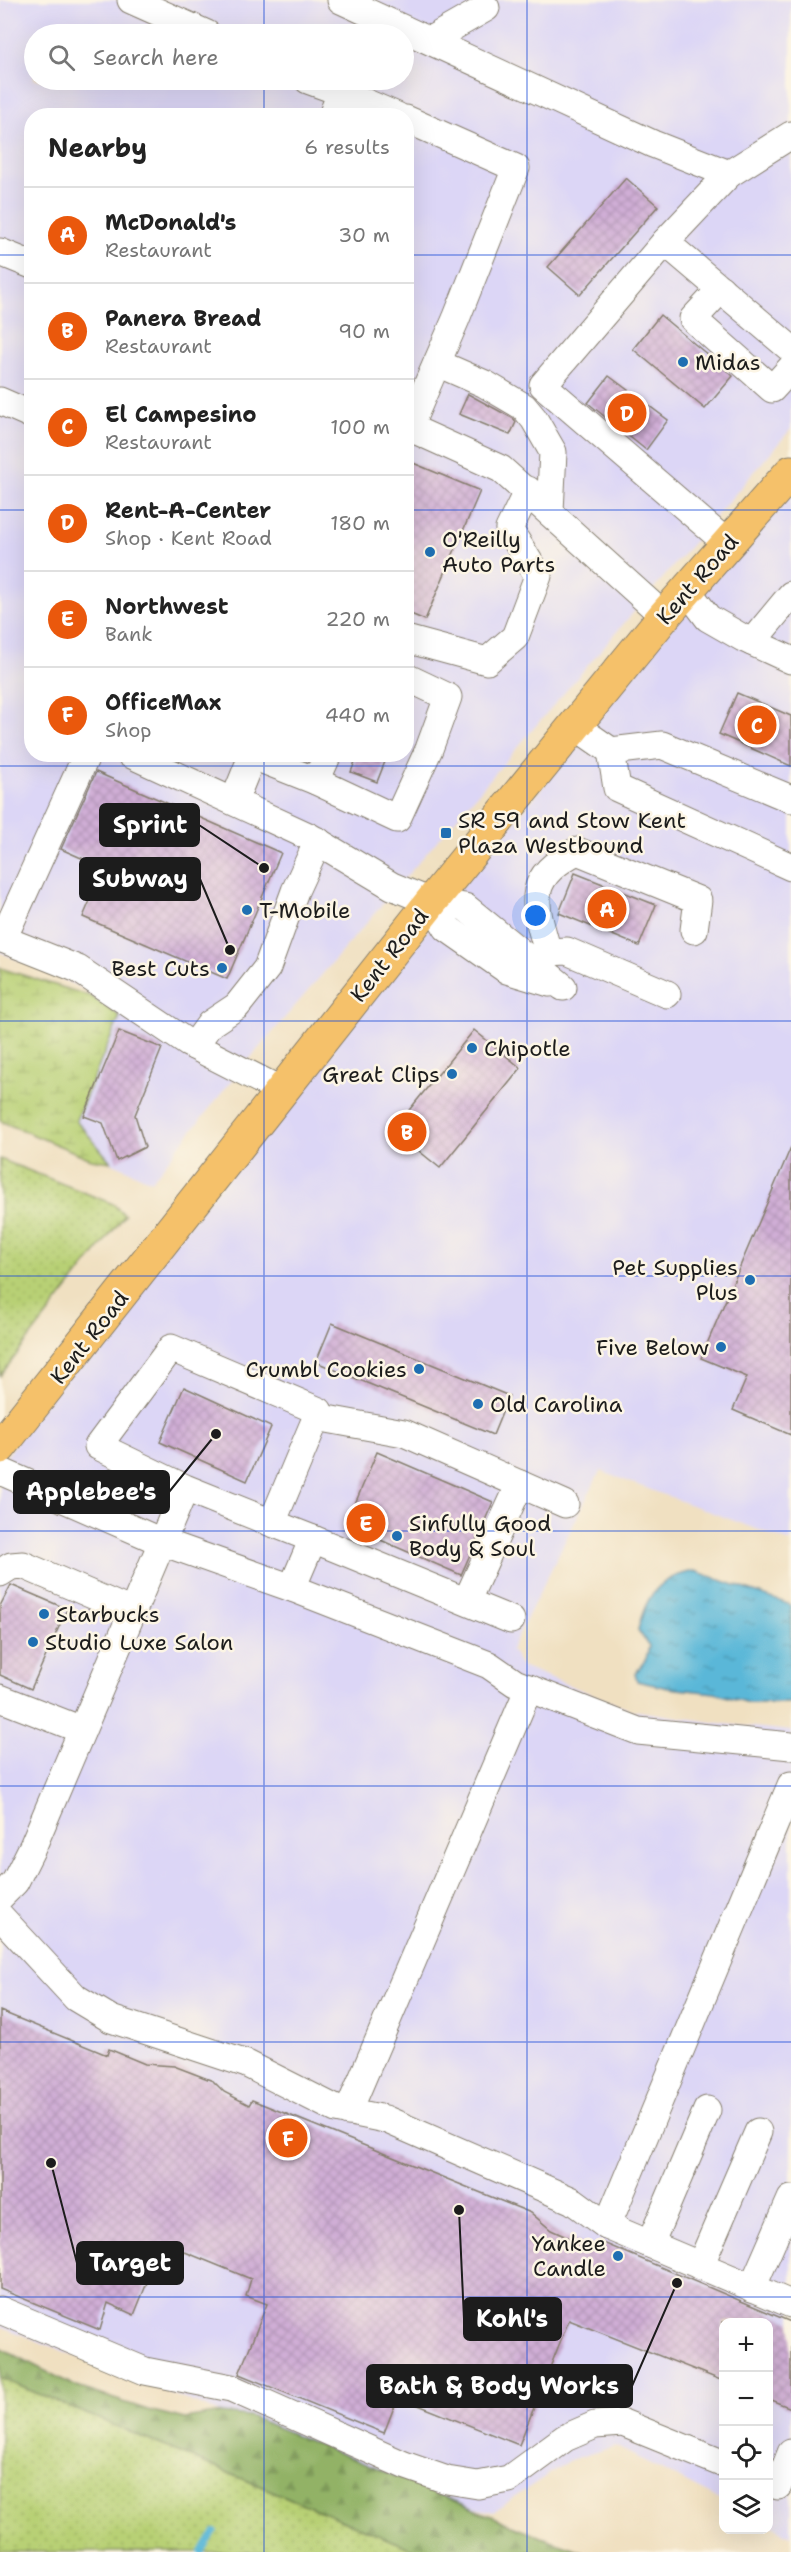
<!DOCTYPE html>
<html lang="en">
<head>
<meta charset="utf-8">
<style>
  body { margin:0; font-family:"Shantell Sans",sans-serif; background:#f6f6f6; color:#222 }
  .controls { position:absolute; right:18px; bottom:18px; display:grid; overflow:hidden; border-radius:12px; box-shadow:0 6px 24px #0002 }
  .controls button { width:54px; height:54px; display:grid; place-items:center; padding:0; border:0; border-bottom:2px solid #e0e0e0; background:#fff; color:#222; font:30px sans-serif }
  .you { position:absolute; left:536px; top:916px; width:21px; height:21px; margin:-15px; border:4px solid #fff; border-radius:50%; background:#1a73e8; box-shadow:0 0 0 9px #1a73e833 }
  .badge { display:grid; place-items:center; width:39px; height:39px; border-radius:50%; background:#ea580c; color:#fff; font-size:20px; font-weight:700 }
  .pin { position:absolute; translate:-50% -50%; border:3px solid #fff; box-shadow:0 2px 6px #0006 }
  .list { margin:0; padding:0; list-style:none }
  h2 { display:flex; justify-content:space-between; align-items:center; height:78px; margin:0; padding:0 24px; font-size:26px }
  h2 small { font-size:20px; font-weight:400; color:#767676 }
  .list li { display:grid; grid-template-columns:39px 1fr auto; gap:18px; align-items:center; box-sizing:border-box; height:96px; padding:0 24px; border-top:2px solid #e0e0e0 }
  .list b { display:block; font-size:22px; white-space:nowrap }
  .list p { margin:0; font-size:20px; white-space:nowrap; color:#767676 }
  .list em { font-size:20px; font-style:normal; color:#767676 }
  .icon { flex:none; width:33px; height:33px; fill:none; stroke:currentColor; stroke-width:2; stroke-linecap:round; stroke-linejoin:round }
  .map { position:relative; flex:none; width:791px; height:2552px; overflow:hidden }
  .search { position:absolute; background:#fff; box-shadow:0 6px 24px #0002; left:24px; top:24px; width:390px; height:66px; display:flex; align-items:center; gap:15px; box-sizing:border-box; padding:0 21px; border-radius:33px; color:#767676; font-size:22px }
  .panel { position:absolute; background:#fff; box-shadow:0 6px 24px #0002; left:24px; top:108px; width:390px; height:654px; border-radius:24px }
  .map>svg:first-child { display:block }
  .built { fill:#dcd6f6; fill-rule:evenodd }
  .grass { fill:url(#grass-dots); stroke:#6a7648; stroke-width:1.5 }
  .forest { fill:url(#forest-firs); stroke:#576741; stroke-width:1.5 }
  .wetland { fill:url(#wetland-marsh); stroke:#6a7648; stroke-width:1.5 }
  .water { fill:url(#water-ripples); stroke:#3b6a7a; stroke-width:1.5 }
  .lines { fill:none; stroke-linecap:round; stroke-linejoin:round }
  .stream { stroke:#5ab7d8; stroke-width:6 }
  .building { fill:url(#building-cross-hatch) }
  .minor-casing { stroke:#867e6e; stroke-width:29 }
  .major-casing { stroke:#867e6e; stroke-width:35 }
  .minor { stroke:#fff; stroke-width:27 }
  .major { stroke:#f5c16b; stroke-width:33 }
  .grid { fill:none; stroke:#1d4ed8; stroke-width:1.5; stroke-opacity:0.55 }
  .poi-dot { fill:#1f6fb2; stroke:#fcf5e5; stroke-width:2 }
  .labels { text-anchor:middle; stroke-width:5; stroke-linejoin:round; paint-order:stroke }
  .poi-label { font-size:22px; fill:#1c1c1c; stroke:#fcf5e5; text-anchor:start }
  .street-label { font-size:22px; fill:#1c1c1c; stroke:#fcf5e5 }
  .leader { fill:none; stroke:#1c1c1c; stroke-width:2 }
  .callout-dot { fill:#1c1c1c; stroke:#fcf5e5; stroke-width:2 }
  .callout { fill:#1c1c1c; stroke:#1c1c1c; stroke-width:2 }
  .callout-label { font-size:24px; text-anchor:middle; font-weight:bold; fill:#fff }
</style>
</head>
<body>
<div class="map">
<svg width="791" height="2552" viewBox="0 0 791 2552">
  <defs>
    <pattern id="grass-dots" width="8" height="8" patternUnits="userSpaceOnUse" patternTransform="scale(1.5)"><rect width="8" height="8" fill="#b8d074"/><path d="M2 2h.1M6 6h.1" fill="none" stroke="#9eb264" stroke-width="1.8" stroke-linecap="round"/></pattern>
    <pattern id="forest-firs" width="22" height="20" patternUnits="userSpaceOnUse" patternTransform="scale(1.5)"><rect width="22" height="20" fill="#92b266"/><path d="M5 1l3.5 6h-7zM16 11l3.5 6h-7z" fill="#7d9858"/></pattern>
    <pattern id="wetland-marsh" width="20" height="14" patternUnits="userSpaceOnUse" patternTransform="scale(1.5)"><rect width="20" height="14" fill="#b8d074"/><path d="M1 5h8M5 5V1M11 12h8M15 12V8" fill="none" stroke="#9eb264"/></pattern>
    <pattern id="water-ripples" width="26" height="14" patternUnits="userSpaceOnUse" patternTransform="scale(1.5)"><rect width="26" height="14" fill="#5ab7d8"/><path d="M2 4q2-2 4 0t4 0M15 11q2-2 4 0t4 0" fill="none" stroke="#4a94ae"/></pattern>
    <pattern id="building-cross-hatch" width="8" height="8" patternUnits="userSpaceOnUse" patternTransform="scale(1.5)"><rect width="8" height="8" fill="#d0aed6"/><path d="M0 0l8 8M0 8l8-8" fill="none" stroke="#b295b7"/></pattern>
  </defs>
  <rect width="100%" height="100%" fill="#fcf5e5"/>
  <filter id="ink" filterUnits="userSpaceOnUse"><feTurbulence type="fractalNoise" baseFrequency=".0167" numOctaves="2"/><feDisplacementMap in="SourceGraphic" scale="12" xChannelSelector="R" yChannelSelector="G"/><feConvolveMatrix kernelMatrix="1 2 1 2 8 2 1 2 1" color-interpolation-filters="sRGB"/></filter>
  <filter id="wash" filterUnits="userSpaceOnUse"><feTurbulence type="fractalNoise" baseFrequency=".008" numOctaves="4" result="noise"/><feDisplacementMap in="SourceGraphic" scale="24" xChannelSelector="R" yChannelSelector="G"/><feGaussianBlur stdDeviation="1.35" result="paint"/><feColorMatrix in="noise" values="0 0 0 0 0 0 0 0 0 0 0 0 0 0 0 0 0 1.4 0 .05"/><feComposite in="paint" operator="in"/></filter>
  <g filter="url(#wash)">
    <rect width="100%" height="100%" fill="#f0e0c1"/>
    <g class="built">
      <path d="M0,0H791V429L246,1063L151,1181L111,1162L76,1120L119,1016L82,988L0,952ZM34,34H404V80H34ZM32,116H406V754H32Z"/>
      <polygon points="791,480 791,1542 600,1471 511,1650 521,1666 631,1710 724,1724 791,1731 791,2535 769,2524 768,2322 724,2322 723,2501 615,2446 568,2461 493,2512 446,2502 0,2326 0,1466 38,1412"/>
    </g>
    <g class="grass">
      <polygon points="0,1159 113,1204 125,1215 0,1376"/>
      <polygon points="0,2378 419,2552 0,2552"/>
    </g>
    <polygon class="forest" points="0,2348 77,2387 148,2410 185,2419 221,2413 250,2416 541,2537 584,2552 419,2552 0,2378"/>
    <polygon class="wetland" points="0,968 90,996 120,1016 76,1120 111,1162 91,1159 0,1121"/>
    <path class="water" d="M695,1571L791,1605V1703H749L715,1693L668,1688L637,1681L635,1674L646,1659L649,1646L638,1630C646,1595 659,1577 695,1571Z"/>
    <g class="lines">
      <polyline class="stream" points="202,2552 215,2532"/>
    </g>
    <g id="blocks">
      <g class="building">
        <polygon points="626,178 658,206 580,295 548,267"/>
        <polygon points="660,315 733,376 705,409 633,349"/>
        <polygon points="609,376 668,420 646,450 588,403"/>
        <polygon points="468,394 514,419 516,422 510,435 459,414"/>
        <polygon points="406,460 480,491 425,620 406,612"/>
        <polygon points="737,693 791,716 791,766 719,734"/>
        <polygon points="358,754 388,754 377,782 351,772"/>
        <polygon points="96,772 281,853 227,979 83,917 104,868 61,849"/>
        <polygon points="575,873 656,905 639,946 559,913"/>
        <polygon points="474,1030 521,1068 440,1168 393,1130"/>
        <polygon points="119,1031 162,1048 135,1115 145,1147 117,1161 103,1123 84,1116"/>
        <polygon points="791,1147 791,1435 733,1410 747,1377 701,1358"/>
        <polygon points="332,1323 509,1396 493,1435 316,1362"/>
        <polygon points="184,1387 271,1427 247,1481 160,1442"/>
        <polygon points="377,1452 493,1502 461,1575 346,1525"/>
        <polygon points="11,1585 67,1609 31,1689 0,1675 0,1606"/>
        <polygon points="0,2011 107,2055 109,2049 145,2064 174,2066 213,2081 224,2092 249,2105 252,2100 531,2213 551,2230 598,2251 601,2242 791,2322 791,2408 768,2399 768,2322 723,2322 723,2381 569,2320 519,2445 398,2397 384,2433 239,2374 267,2304 246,2296 251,2279 163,2243 134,2315 108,2303 100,2330 0,2289"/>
      </g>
    </g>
  </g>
  <g filter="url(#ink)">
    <use href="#blocks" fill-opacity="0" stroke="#867e6e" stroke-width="1.5"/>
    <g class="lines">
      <g class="minor-casing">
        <g id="minor">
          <polyline points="131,0 207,34"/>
          <polyline points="341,0 653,144 729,174 791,135"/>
          <polyline points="430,40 486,8"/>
          <polyline points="308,80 341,92 332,116"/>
          <polyline points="341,92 397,116"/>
          <polyline points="406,119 516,168 456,319 409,427"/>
          <polyline points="665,242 791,349"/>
          <polyline points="0,252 32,265"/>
          <polyline points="721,289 693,319 772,389 791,368"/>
          <polyline points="437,363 485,384 524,407 534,419 553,452 550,511"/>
          <polyline points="0,401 32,415"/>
          <polyline points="406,426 501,469 664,616"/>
          <polyline points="728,544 543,385 665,242 729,174"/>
          <polyline points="687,590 708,618 743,638 791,660"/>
          <polyline points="406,639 487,661 515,637 538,576 509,529 528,490"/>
          <polyline points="752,642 791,595"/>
          <polyline points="575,726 611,751 662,745 791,799"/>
          <polyline points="611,751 617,788 791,867"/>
          <polyline points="130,754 310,837 392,886 431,902 465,907 563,987"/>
          <polyline points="253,756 316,781 397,819 429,749 448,697 406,677"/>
          <polyline points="316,781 328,754"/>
          <polyline points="234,801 253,754"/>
          <polyline points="431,902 447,928 507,970 550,983"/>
          <polyline points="0,938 78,969 188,1043 282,1091"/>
          <polyline points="3,939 87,754"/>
          <polyline points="548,952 567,951 667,994"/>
          <path d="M532,962L548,952C534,903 524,878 577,851L698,900L694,930"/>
          <polyline points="194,1046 210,1024 237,1006 267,968 295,891 318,841"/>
          <polyline points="316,1417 404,1433 565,1504"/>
          <polyline points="0,1471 162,1542 292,1588 489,1665 515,1683 638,1731 791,1746"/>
          <polyline points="272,1523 313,1539 292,1588"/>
          <polyline points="313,1539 511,1620"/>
          <polyline points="0,1573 11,1566 23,1565 132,1612"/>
          <polyline points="467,1600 520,1484"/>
          <polyline points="0,1698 82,1730"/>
          <polyline points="0,1897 15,1882 33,1846 185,1488 272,1523 319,1411 171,1348 98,1446 185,1488"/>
          <polyline points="0,1916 76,1998 111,2019 247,2064 336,2109 385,2119 573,2201 607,2226 791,2304"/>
          <polyline points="348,2112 529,1688"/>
          <polyline points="607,2226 791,1785"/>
          <polyline points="650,2244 707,2110"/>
          <polyline points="700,2266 758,2132"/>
          <polyline points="752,2288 791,2199"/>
          <polyline points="0,2310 145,2371 231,2388 404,2465 447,2480 478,2485 509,2479 565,2438 595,2425 623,2423 724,2464"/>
          <polyline points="768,2482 778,2486 791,2453"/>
        </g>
      </g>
      <g class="major-casing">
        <polyline id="major" points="0,1447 431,902 664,616 791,472"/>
      </g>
      <use href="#minor" class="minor"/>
      <use href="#major" class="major"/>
    </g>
  </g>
  <path class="grid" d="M264,0V34M527,0V2552M264,80V116M0,255H32M406,255H791M0,510H32M406,510H791M264,754V2552M0,766H791M0,1021H791M0,1276H791M0,1531H791M0,1786H791M0,2042H791M0,2297H791"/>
  <g class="poi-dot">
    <circle cx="683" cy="362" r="6"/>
    <circle cx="430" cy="552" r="6"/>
    <rect x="440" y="827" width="12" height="12" rx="3"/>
    <circle cx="247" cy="910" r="6"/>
    <circle cx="222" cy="968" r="6"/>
    <circle cx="472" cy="1048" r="6"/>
    <circle cx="452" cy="1074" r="6"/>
    <circle cx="750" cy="1280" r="6"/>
    <circle cx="721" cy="1347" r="6"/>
    <circle cx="419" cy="1369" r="6"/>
    <circle cx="478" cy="1404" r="6"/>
    <circle cx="397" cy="1536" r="6"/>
    <circle cx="44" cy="1614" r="6"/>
    <circle cx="33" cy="1642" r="6"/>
    <circle cx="618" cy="2256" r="6"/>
  </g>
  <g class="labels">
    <g class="poi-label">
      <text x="695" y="370">Midas</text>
      <text x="442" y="547">O'Reilly<tspan x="442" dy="25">Auto Parts</tspan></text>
      <text x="458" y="828">SR 59 and Stow Kent<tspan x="458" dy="25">Plaza Westbound</tspan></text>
      <text x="259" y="918">T-Mobile</text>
      <text x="210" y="976" text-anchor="end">Best Cuts</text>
      <text x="484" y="1056">Chipotle</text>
      <text x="440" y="1082" text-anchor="end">Great Clips</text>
      <text x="738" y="1275" text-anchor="end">Pet Supplies<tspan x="738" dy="25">Plus</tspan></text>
      <text x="709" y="1355" text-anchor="end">Five Below</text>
      <text x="407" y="1377" text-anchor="end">Crumbl Cookies</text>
      <text x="490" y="1412">Old Carolina</text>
      <text x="409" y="1531">Sinfully Good<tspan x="409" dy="25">Body &amp; Soul</tspan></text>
      <text x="56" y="1622">Starbucks</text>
      <text x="45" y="1650">Studio Luxe Salon</text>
      <text x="606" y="2251" text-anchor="end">Yankee<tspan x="606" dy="25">Candle</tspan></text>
    </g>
    <g class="street-label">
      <text transform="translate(697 579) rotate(-49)" y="8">Kent Road</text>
      <text transform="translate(389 955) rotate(-52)" y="8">Kent Road</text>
      <text transform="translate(89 1337) rotate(-52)" y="8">Kent Road</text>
    </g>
  </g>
  <path class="leader" d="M264 868L199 825M230 950L200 879M216 1434L169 1492M51 2163L77 2263M459 2210L464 2319M677 2283L632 2386"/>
  <g class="callout-dot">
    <circle cx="264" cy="868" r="6"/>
    <circle cx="230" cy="950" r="6"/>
    <circle cx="216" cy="1434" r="6"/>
    <circle cx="51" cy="2163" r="6"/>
    <circle cx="459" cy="2210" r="6"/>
    <circle cx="677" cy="2283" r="6"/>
  </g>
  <g class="callout">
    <rect x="100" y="804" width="99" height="42" rx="6"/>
    <rect x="80" y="858" width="120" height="42" rx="6"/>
    <rect x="14" y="1471" width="155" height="42" rx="6"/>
    <rect x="77" y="2242" width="106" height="42" rx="6"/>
    <rect x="464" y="2298" width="97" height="42" rx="6"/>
    <rect x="367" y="2365" width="265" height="42" rx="6"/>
  </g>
  <g class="callout-label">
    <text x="150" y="833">Sprint</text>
    <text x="140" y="887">Subway</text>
    <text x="91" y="1500">Applebee's</text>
    <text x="130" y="2271">Target</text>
    <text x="512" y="2327">Kohl's</text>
    <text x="499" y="2394">Bath &amp; Body Works</text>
  </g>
</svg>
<div class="controls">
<button>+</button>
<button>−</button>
<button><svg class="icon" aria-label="locate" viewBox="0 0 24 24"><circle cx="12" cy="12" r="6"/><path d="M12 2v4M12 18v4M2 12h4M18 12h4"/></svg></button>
<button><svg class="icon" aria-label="layers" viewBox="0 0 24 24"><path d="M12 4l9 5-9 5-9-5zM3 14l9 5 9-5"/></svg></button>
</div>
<div class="you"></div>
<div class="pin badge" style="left:607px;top:909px">A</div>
<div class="pin badge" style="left:407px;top:1132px">B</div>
<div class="pin badge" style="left:757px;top:725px">C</div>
<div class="pin badge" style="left:627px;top:413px">D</div>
<div class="pin badge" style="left:366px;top:1523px">E</div>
<div class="pin badge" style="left:288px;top:2138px">F</div>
<div class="search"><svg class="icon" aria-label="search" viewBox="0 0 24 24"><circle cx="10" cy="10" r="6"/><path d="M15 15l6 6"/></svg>Search here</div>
<section class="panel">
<h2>Nearby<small>6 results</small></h2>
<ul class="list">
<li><span class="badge">A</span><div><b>McDonald's</b><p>Restaurant</p></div><em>30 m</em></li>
<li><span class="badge">B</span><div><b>Panera Bread</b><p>Restaurant</p></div><em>90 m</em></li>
<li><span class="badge">C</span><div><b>El Campesino</b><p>Restaurant</p></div><em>100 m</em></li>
<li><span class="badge">D</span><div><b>Rent-A-Center</b><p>Shop · Kent Road</p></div><em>180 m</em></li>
<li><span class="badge">E</span><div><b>Northwest</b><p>Bank</p></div><em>220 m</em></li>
<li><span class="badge">F</span><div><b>OfficeMax</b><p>Shop</p></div><em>440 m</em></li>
</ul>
</section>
</div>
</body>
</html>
